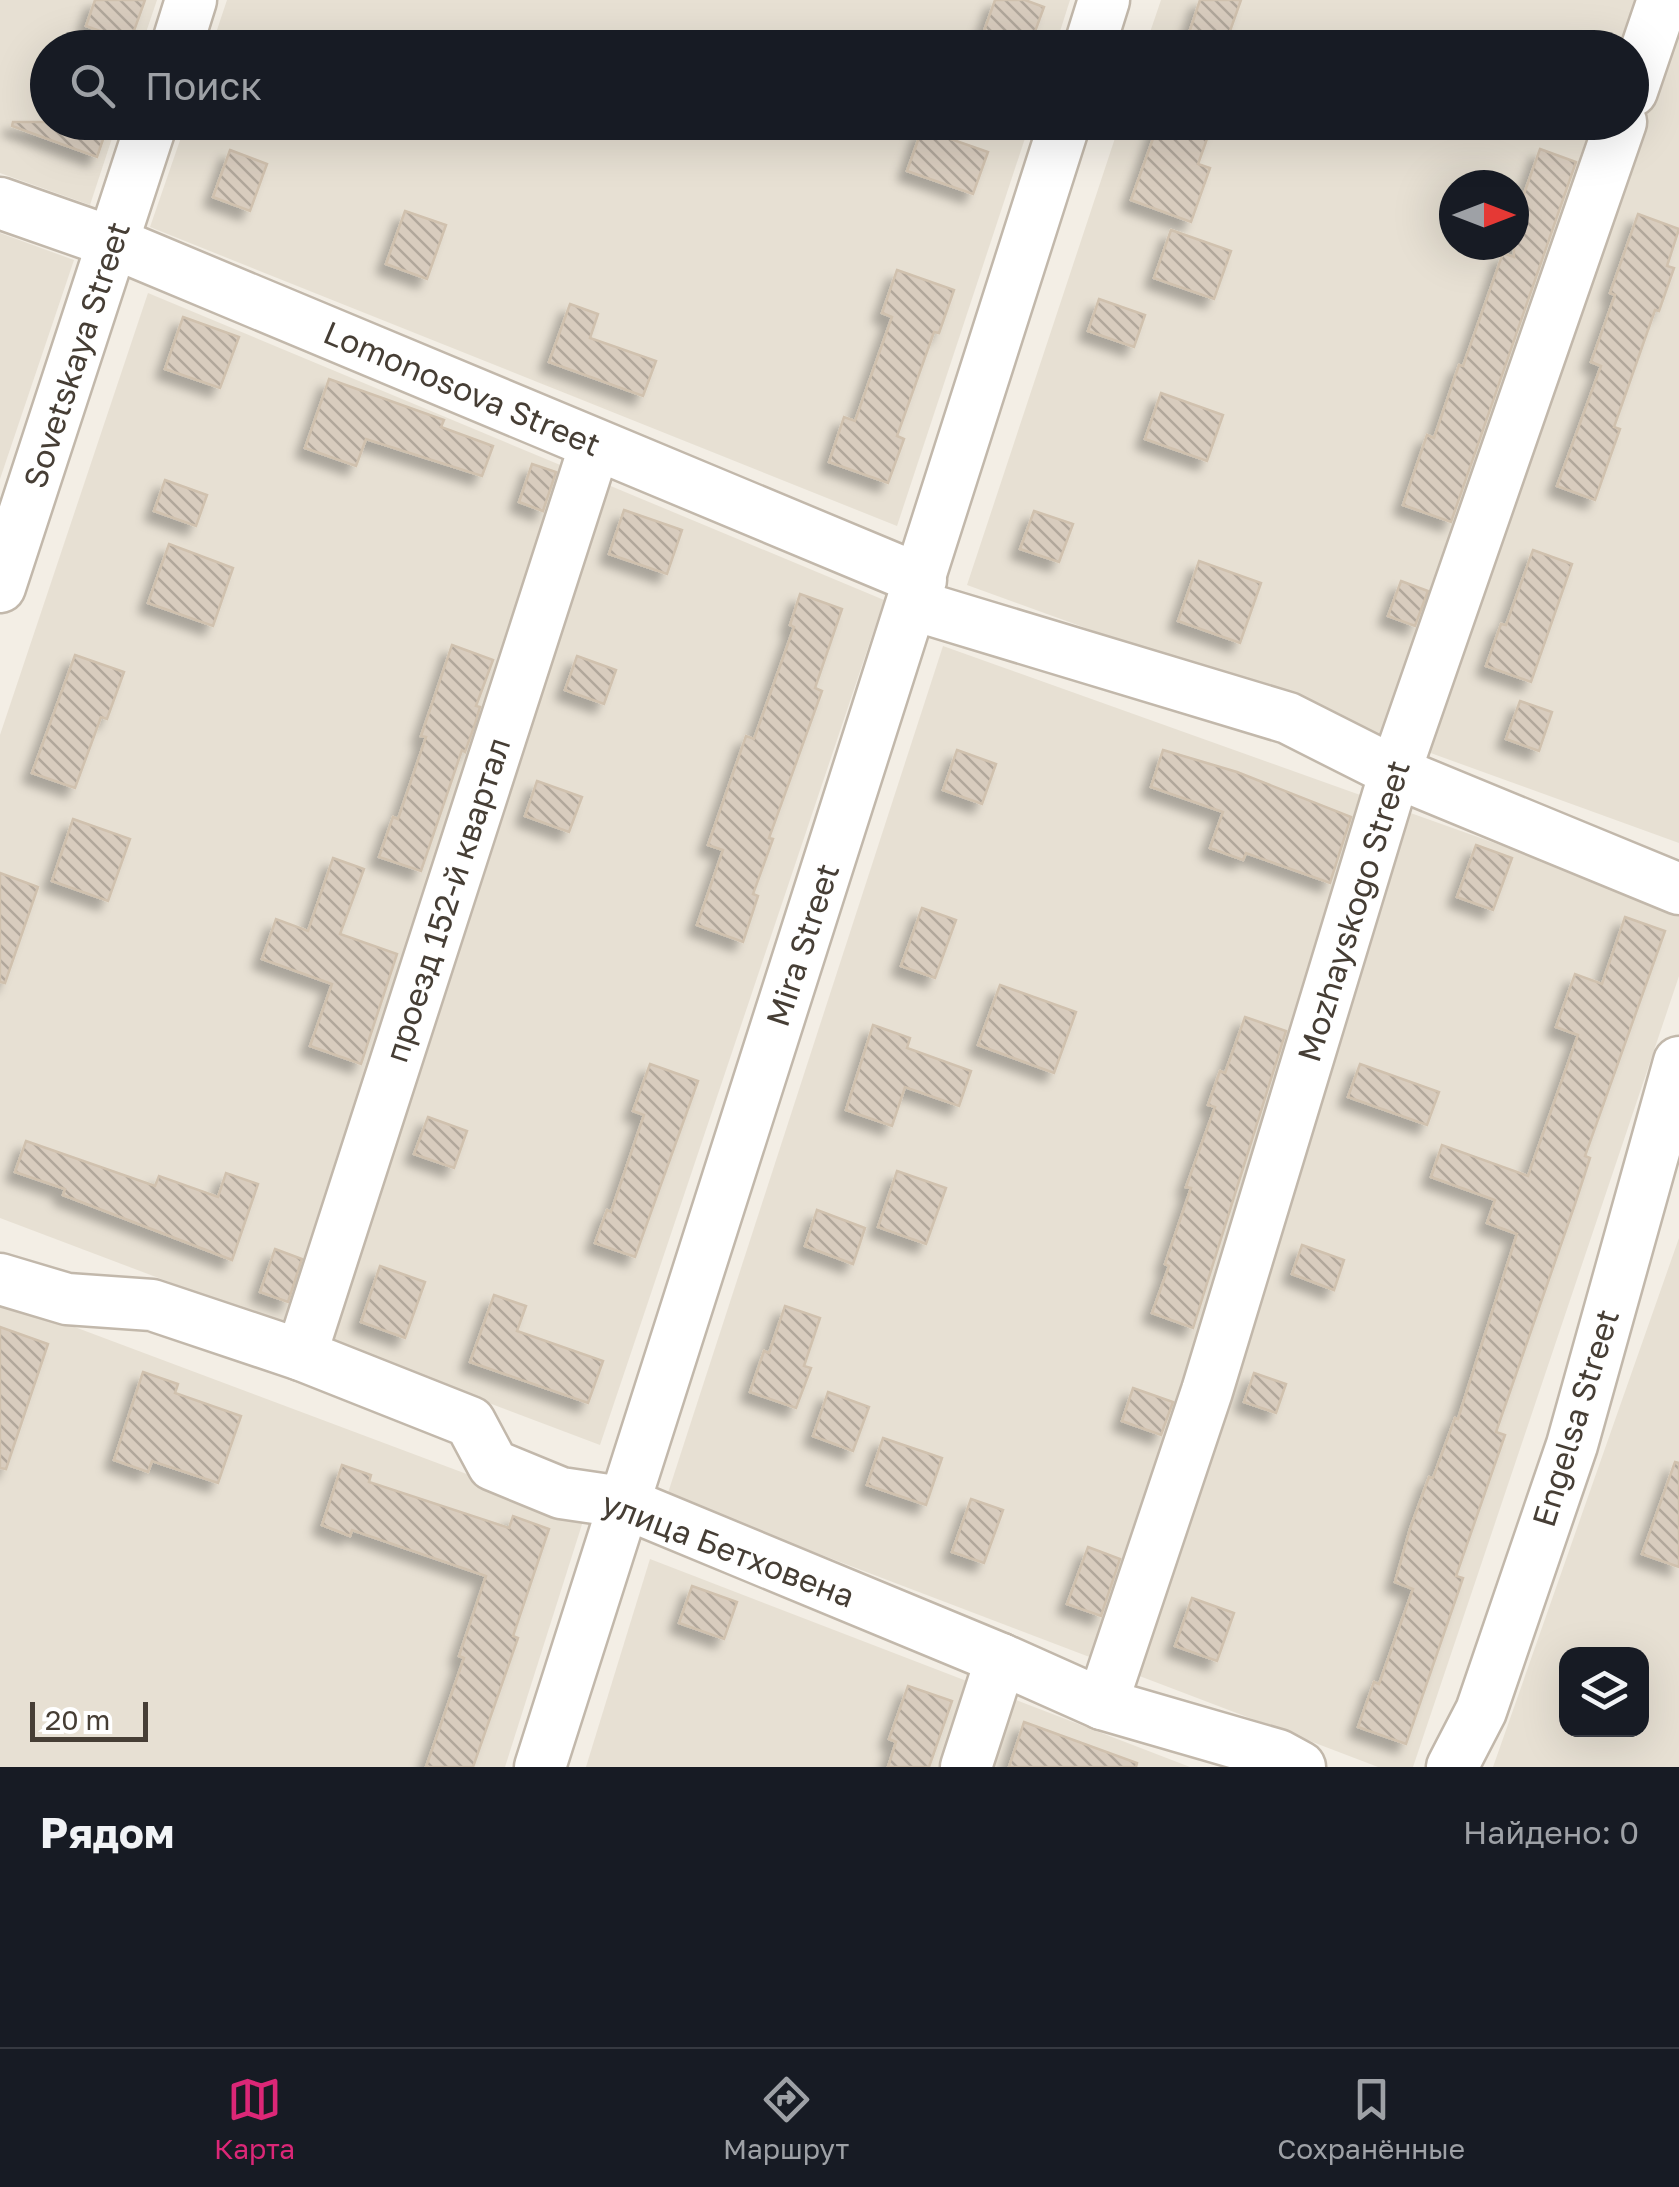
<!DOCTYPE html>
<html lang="ru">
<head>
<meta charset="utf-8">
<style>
  body { margin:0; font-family:"Golos Text",sans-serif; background:#20242c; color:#f1f3f6 }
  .controls { position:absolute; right:30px; bottom:30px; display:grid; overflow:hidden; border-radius:20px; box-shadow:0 10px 40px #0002 }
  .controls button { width:90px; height:90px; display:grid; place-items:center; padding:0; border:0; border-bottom:2px solid #363941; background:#171b24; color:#f1f3f6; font:50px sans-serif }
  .compass { position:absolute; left:1439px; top:170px; width:90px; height:90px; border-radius:50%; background:#171b24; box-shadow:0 10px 40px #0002; rotate:90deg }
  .scale { position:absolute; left:30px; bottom:25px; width:118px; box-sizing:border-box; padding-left:10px; border:5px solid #463e35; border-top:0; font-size:28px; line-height:35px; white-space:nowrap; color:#463e35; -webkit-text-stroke:8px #fff; paint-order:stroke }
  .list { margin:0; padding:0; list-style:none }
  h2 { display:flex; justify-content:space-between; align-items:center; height:130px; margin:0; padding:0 40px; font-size:42px }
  h2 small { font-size:32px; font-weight:400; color:#9ea1a6 }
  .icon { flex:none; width:55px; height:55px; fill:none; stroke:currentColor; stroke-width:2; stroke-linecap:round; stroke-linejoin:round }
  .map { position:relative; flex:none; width:1679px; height:1767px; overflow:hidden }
  .search { position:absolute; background:#171b24; box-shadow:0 10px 40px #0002; left:30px; right:30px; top:30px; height:110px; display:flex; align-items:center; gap:25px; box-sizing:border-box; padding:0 35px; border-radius:55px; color:#9ea1a6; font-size:38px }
  .sheet { height:280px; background:#171b24 }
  nav { display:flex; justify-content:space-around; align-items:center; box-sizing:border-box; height:140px; border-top:2px solid #363941; background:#171b24; font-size:28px; color:#9ea1a6 }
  nav a { display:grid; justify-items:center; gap:5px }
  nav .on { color:#db2777 }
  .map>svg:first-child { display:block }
  .residential { fill:#e7e0d3; fill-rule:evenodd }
  .building { fill:url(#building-back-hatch); stroke:#d0c1ae; stroke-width:2.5; filter:url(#shadow) }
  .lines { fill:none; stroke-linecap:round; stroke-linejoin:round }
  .minor-casing { stroke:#c2b8ab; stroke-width:55 }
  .minor { stroke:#fff; stroke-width:50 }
  .labels { text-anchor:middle; stroke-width:8; stroke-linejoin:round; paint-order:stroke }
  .street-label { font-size:32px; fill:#463e35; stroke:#fff }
</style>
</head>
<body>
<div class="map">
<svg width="1679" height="1767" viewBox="0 0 1679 1767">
  <defs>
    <pattern id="building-back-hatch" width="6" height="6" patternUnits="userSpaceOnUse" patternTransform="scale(2.5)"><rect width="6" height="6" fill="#d8ccbe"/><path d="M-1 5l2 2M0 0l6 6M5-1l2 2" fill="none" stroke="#b1a79b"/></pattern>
    <filter id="shadow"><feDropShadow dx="-9" dy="9" stdDeviation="5" flood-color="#0004"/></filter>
  </defs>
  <rect width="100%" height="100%" fill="#f3eee5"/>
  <g class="residential">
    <polygon points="0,0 157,0 141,47 48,48 48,122 117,123 90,205 0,173"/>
    <polygon points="227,0 1070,0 1055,47 211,48"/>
    <path d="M1161,0H1679V843L967,585L1120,123L1632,122V48L1145,47ZM1454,185H1514V245H1454Z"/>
    <polygon points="186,123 1030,123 897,526 150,227"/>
    <polygon points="0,233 74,260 0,479"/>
    <polygon points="148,293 884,600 600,1445 0,1218 0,735"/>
    <polygon points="943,646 1679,909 1679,976 1413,1767 1378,1767 667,1496"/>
    <path d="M1679,1238V1767H1493ZM1566,1654H1642V1730H1566Z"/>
    <polygon points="0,1299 584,1518 505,1767 0,1767"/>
    <polygon points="650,1559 1190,1767 586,1767"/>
  </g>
  <g class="building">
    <polygon points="95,0 145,0 130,42 86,26"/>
    <polygon points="995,0 1025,0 1044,7 1029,48 978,48"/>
    <polygon points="1200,0 1241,0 1224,48 1184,48"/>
    <polygon points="13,122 109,122 97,157 12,126"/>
    <polygon points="1159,122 1213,122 1198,164 1210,168 1191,222 1131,200"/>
    <polygon points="922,129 988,152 973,194 907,171"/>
    <polygon points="1540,149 1576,162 1451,522 1403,505 1427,435 1434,438 1459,365 1463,366 1503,253 1514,257 1514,222"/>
    <polygon points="230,150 267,164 250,211 213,197"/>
    <polygon points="405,211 446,225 427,279 386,264"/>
    <polygon points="1638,214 1679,229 1667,266 1674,268 1659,311 1655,310 1614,427 1620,429 1595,500 1557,486 1601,366 1591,362 1615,295 1610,293"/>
    <polygon points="1171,230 1231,251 1214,299 1154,278"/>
    <polygon points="897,270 954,290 939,333 934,332 897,436 904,439 888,483 829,462 844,417 855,421 892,317 882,313"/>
    <polygon points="1099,299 1145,315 1134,347 1088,331"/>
    <polygon points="570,304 598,314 590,338 656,361 643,396 549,362"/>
    <polygon points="183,317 239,337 220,388 165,369"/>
    <polygon points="329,379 444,420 441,427 493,446 482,476 366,439 356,466 305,448"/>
    <polygon points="1161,393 1223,415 1207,461 1145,439"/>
    <polygon points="532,464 556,472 543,511 519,502"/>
    <polygon points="165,480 207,495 196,526 154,511"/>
    <polygon points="624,510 682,530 667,574 609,554"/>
    <polygon points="1034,511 1073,524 1059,562 1020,549"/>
    <polygon points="169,544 233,568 213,626 148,603"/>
    <polygon points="1533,550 1572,564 1531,682 1486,666 1501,624 1506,625"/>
    <polygon points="1199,561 1261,583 1240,643 1178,621"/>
    <polygon points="1401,581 1428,591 1415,626 1388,616"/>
    <polygon points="800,594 842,609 815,688 822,691 769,838 773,839 753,894 758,896 743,942 697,925 723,850 708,845 746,736 754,739 794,627 790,625"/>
    <polygon points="452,645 493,660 476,706 480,707 475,724 465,752 462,750 421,871 379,857 393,817 398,819 426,737 421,736"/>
    <polygon points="75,655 124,672 107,719 101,717 75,788 32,773"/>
    <polygon points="577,656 616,670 604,704 565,690"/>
    <polygon points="1520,701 1552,712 1539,751 1506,739"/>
    <polygon points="957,750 996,764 982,804 943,790"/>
    <polygon points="1163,750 1237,772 1351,817 1330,883 1246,853 1243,860 1210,848 1223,812 1151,787"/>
    <polygon points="537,781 582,797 569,832 525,816"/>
    <polygon points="73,819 130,839 108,901 52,881"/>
    <polygon points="1476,845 1512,858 1493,910 1457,897"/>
    <polygon points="333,858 364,869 340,934 397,954 361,1064 310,1046 332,984 262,959 276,919 308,931"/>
    <polygon points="0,873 38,887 5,983 0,982"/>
    <polygon points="922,908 956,920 935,978 901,966"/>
    <polygon points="1625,917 1665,931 1585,1156 1590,1158 1575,1204 1496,1432 1505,1435 1456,1576 1463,1578 1406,1744 1358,1727 1374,1682 1379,1684 1413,1589 1395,1582 1410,1529 1429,1477 1433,1478 1455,1418 1458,1419 1517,1234 1487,1223 1495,1200 1431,1177 1442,1145 1528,1176 1578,1035 1556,1027 1575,974 1602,984"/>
    <polygon points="1000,985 1076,1012 1054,1073 978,1045"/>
    <polygon points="1245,1017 1286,1031 1193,1328 1152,1313 1169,1266 1165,1264 1191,1188 1186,1187 1215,1107 1208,1105 1220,1071 1225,1073"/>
    <polygon points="873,1025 910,1038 907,1048 971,1071 959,1106 905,1087 892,1126 846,1110"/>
    <polygon points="650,1064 698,1081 635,1257 595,1243 607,1210 611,1212 644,1115 633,1111"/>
    <polygon points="1360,1064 1439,1092 1427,1125 1348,1097"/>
    <polygon points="428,1117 467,1131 454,1168 414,1154"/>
    <polygon points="26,1141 155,1186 159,1176 218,1197 226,1173 258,1184 232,1260 63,1195 65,1189 15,1172"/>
    <polygon points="897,1171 946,1188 926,1244 878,1227"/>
    <polygon points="817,1210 865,1228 853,1264 805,1246"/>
    <polygon points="1302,1245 1344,1260 1334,1290 1292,1274"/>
    <polygon points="275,1249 302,1259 288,1302 260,1292"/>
    <polygon points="380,1266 425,1282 405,1338 361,1322"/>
    <polygon points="494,1295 526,1306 517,1331 603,1361 588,1403 470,1362"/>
    <polygon points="785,1306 820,1318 804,1366 811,1368 796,1408 750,1392 764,1351 769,1353"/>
    <polygon points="0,1327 48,1344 6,1469 0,1468"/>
    <polygon points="143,1372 178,1384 175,1393 241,1416 218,1483 152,1461 148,1472 114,1460"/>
    <polygon points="1254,1373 1286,1384 1276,1413 1244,1402"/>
    <polygon points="1133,1388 1173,1402 1161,1435 1122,1421"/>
    <polygon points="828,1392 869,1407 853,1451 813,1436"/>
    <polygon points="883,1438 942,1458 926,1505 867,1485"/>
    <polygon points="1675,1462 1679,1463 1679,1567 1642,1554"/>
    <polygon points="342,1465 371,1475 369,1482 509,1528 513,1516 549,1529 513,1636 518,1638 473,1767 426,1767 464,1658 459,1656 486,1576 352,1530 350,1536 322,1525"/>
    <polygon points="971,1499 1003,1510 984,1563 952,1552"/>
    <polygon points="1088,1547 1120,1559 1101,1616 1067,1604"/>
    <polygon points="692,1586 737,1602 724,1639 679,1623"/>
    <polygon points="1192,1598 1234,1613 1217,1661 1175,1646"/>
    <polygon points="908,1686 952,1701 929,1767 888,1767 896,1742 889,1739"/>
    <polygon points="1024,1722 1137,1763 1136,1767 1009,1767"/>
  </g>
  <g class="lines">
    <g class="minor-casing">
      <g id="minor">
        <polyline points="176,48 191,0"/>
        <polyline points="1089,48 1104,0"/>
        <polyline points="1632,91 1663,0"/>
        <polyline points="0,203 114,243 921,580"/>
        <polyline points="0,587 152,122"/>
        <polyline points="914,605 1288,718 1395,772 1679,889"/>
        <polyline points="0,1279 67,1299 152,1305 301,1355 470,1422 493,1465 561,1493 622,1502 1001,1659 1102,1704 1278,1755 1300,1767"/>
        <polyline points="301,1355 595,445"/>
        <polyline points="1102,1704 1207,1391 1395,772 1621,122"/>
        <polyline points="540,1767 1065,122"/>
        <polyline points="966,1767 1001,1659"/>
        <polyline points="1452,1767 1481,1711 1572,1445 1679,1062"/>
      </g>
    </g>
    <use href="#minor" class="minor"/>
  </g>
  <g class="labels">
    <g class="street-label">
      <text transform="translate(77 355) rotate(-72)" y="11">Sovetskaya Street</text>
      <text transform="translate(462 389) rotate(23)" y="11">Lomonosova Street</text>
      <text transform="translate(448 900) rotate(-72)" y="11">проезд 152-й квартал</text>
      <text transform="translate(1354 911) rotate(-73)" y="11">Mozhayskogo Street</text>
      <text transform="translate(803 945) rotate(-72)" y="11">Mira Street</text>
      <text transform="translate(1576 1418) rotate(-73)" y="11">Engelsa Street</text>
      <text transform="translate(728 1550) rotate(21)" y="11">улица Бетховена</text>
    </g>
  </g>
</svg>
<div class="controls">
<button><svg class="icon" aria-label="layers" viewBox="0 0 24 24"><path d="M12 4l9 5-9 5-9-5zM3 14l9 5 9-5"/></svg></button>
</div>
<svg class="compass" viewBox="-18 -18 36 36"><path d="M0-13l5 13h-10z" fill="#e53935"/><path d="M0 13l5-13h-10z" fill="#9ea1a6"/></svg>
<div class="scale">20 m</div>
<div class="search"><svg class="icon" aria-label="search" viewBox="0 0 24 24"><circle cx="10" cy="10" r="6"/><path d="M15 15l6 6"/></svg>Поиск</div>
</div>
<section class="sheet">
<h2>Рядом<small>Найдено: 0</small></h2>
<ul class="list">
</ul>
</section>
<nav>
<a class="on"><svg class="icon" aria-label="map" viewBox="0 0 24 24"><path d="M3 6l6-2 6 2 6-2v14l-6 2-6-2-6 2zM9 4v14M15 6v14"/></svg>Карта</a>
<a><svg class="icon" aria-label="directions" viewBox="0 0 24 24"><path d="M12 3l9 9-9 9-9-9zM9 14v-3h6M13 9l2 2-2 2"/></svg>Маршрут</a>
<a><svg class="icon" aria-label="saved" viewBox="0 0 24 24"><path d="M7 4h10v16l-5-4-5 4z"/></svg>Сохранённые</a>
</nav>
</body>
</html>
